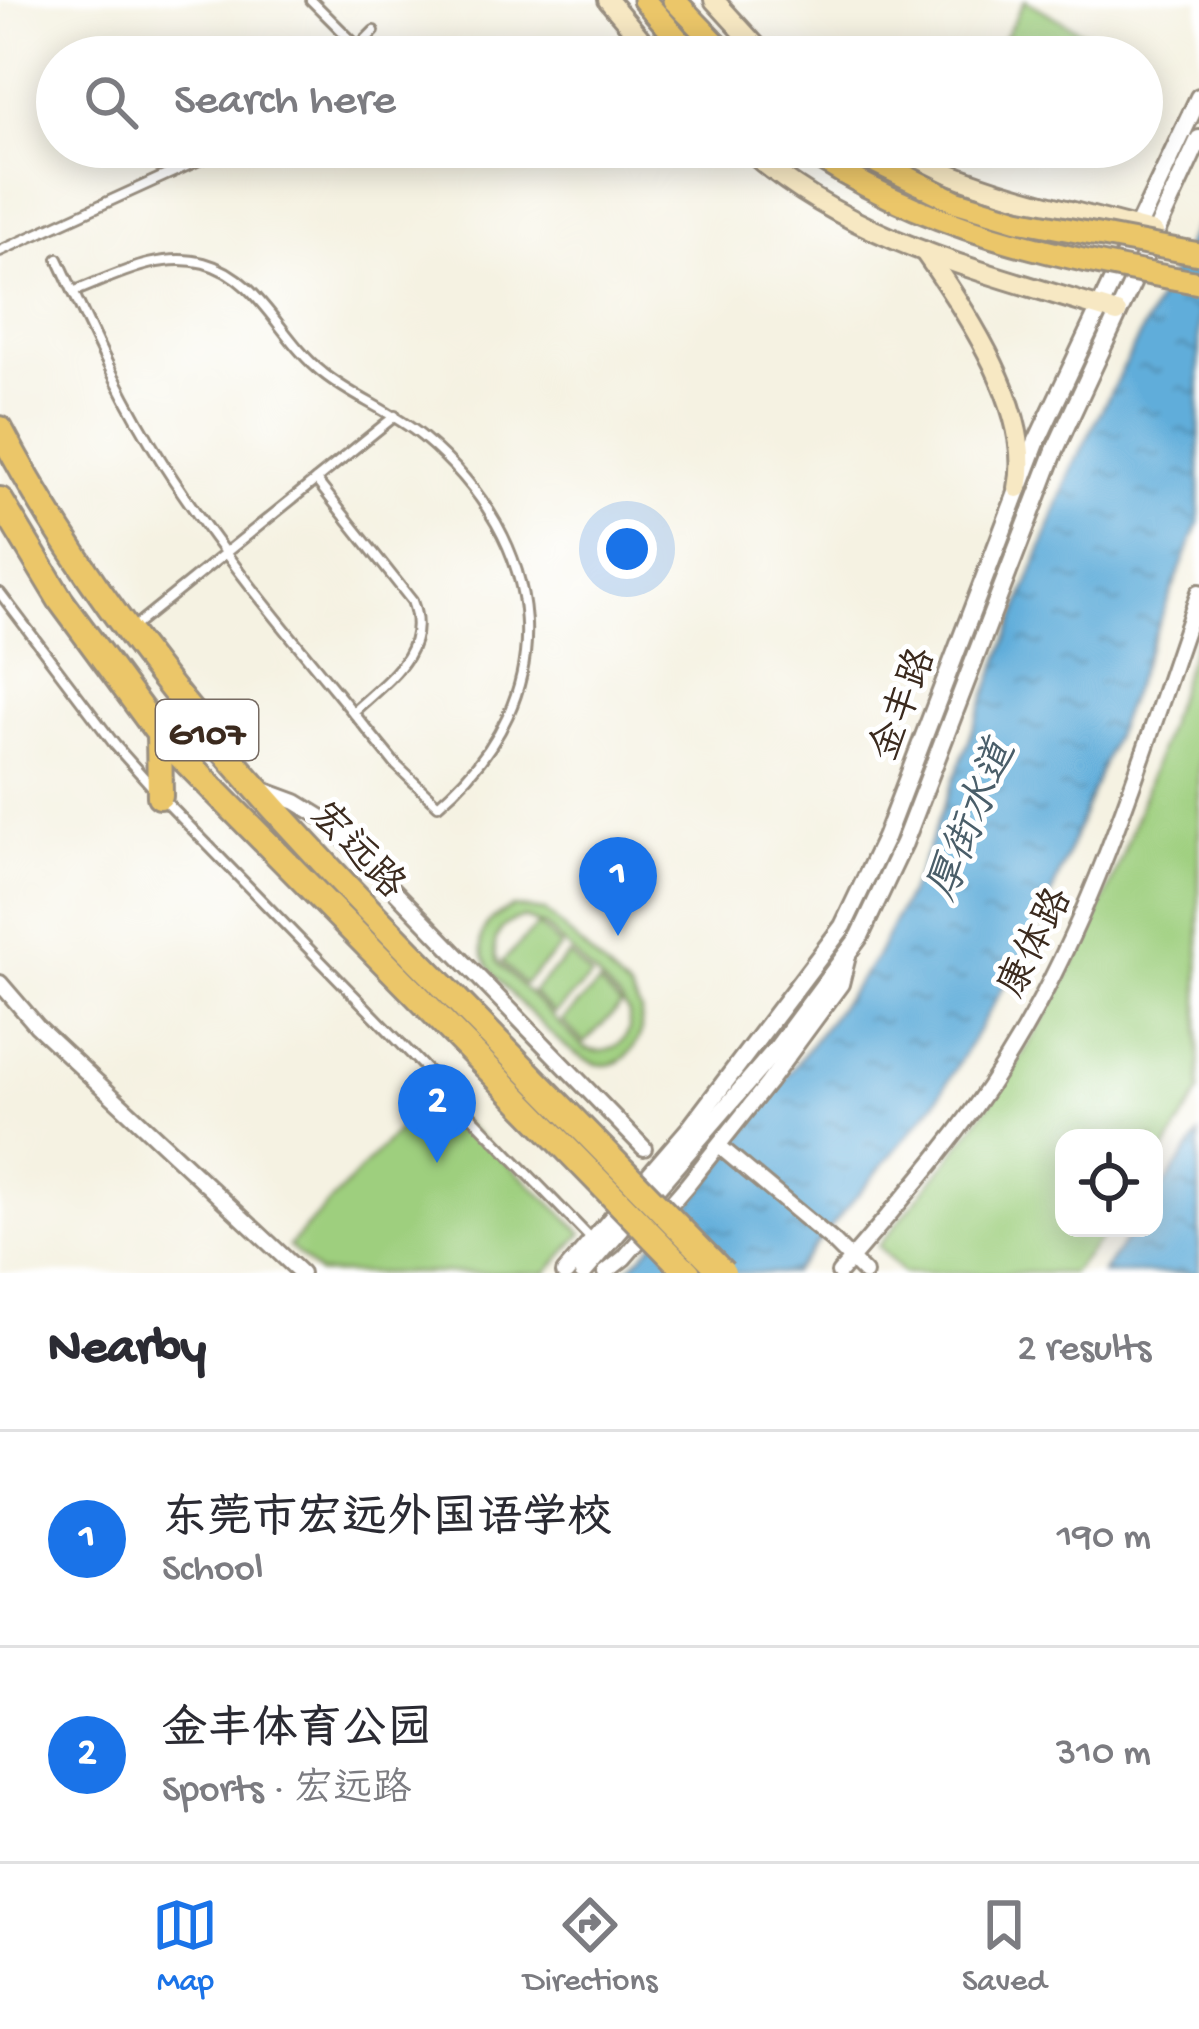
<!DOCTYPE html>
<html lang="en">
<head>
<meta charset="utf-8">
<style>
  body { margin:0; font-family:"Gochi Hand","LXGW WenKai TC",sans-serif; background:#f7f7f7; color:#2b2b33 }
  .controls { position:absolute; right:36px; bottom:36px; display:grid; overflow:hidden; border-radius:24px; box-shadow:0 6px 30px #0003 }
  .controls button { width:108px; height:108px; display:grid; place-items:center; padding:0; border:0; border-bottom:3px solid #e1e1e2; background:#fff; color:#2b2b33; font:60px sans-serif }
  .you { position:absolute; left:627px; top:549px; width:42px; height:42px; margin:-30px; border:9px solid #fff; border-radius:50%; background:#1a73e8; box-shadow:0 0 0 18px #1a73e833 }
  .badge { display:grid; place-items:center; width:78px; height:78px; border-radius:50%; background:#1a73e8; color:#fff; font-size:39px; font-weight:700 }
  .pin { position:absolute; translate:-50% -99px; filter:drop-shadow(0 3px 6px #0008) }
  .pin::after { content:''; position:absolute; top:63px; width:42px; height:36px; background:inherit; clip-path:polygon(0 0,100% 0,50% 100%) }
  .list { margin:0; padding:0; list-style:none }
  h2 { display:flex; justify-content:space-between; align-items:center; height:156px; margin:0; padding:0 48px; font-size:51px }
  h2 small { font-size:39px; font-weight:400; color:#7c7c81 }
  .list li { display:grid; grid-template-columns:78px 1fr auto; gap:36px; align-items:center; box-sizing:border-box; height:216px; padding:0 48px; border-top:3px solid #e1e1e2 }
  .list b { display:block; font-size:45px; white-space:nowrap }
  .list p { margin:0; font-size:39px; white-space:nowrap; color:#7c7c81 }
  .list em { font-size:39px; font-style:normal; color:#7c7c81 }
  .icon { flex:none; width:66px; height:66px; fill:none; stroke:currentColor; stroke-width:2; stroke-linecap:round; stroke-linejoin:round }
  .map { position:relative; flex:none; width:1199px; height:1273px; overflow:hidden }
  .search { position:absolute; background:#fff; box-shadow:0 6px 30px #0003; left:36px; right:36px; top:36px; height:132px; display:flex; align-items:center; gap:30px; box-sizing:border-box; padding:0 42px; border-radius:66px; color:#7c7c81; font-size:45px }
  .sheet { height:588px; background:#fff }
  nav { display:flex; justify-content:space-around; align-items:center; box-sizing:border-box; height:168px; border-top:3px solid #e1e1e2; background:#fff; font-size:33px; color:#7c7c81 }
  nav a { display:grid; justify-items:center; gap:6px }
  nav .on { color:#1a73e8 }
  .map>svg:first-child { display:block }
  .park { fill:#9ecf7e; stroke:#6c7c4e; stroke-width:3; fill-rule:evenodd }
  .water { fill:url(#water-ripples); stroke:#4e6c7c; stroke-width:3 }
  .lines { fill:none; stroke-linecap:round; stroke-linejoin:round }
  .service-casing { stroke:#988e80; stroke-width:14 }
  .minor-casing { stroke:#988e80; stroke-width:20 }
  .tertiary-casing { stroke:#988e80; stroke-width:22 }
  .secondary-casing { stroke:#988e80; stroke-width:24 }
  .primary-casing { stroke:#988e80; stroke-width:27 }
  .trunk-casing { stroke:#988e80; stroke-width:30 }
  .service { stroke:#fff; stroke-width:8 }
  .minor { stroke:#fff; stroke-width:14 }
  .tertiary { stroke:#fff; stroke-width:16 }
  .secondary { stroke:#f7e8c3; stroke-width:18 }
  .primary { stroke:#ebc669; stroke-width:21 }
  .trunk { stroke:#ebc669; stroke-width:24 }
  .primary-bridge-casing { stroke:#988e80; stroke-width:27; stroke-linecap:butt }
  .trunk-bridge-casing { stroke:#988e80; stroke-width:30; stroke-linecap:butt }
  .primary-bridge { stroke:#ebc669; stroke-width:21 }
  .trunk-bridge { stroke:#ebc669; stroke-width:24 }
  .labels { text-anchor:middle; stroke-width:10; stroke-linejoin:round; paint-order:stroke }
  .shield { fill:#fff; stroke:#766a62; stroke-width:3 }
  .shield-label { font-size:36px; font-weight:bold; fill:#3b2a1e }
  .street-label { font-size:39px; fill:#3b2a1e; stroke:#fff }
  .water-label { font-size:42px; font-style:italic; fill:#4a5e69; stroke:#fff }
</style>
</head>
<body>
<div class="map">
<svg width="1199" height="1273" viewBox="0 0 1199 1273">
  <defs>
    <pattern id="water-ripples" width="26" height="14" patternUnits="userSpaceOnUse" patternTransform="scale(3)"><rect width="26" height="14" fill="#61adda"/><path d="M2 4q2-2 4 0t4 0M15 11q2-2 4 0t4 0" fill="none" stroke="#518db0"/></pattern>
  </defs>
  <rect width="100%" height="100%" fill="#fff"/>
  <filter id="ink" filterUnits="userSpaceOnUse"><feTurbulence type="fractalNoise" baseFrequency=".00833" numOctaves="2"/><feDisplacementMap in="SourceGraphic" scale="24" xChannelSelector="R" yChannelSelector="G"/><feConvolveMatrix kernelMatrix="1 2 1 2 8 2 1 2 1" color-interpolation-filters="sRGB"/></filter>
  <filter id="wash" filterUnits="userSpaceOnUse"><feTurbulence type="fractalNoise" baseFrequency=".004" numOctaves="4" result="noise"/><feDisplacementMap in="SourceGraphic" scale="48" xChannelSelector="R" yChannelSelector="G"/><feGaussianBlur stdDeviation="2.7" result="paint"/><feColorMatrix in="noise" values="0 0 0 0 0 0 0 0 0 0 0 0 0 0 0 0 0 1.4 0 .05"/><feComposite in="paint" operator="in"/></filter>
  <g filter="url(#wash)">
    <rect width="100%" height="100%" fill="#f5f2e2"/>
    <g class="park">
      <polygon points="1025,0 1109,47 1104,57 1020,57 1000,46"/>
      <path d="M1199,630V1092L1154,1170V1138H1064V1228H1109L1072,1273H903L878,1246C972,1136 1046,1034 1104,900C1141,814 1168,719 1199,630Z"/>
      <path d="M513,907L545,911L630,992L641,1011V1033C613,1101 561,1044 532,1015C502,985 445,936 513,907ZM524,918L545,926L621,1001L629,1014V1030C620,1049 604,1056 584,1048L498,963C489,940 500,922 524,918Z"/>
      <polygon points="538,925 561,947 524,984 502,962"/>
      <polygon points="569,955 591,977 554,1014 532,992"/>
      <polygon points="599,984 621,1006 584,1043 562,1021"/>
      <polygon points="432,1094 583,1233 546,1273 318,1273 289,1246"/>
    </g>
    <g class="water">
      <polygon points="1199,219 1199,522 1036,933 935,1103 792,1273 624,1273 687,1210 875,959 918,874 1072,468"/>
      <polygon points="1199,1135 1199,1273 1102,1273 1134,1228 1154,1228 1154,1200"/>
    </g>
  </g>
  <g filter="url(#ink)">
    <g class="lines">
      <g class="service-casing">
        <g id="service">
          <polyline points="311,0 358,47"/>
          <polyline points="348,57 374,31"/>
          <polyline points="0,251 228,147"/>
          <path d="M58,259C91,330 122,399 164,465C232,571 317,667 396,765L438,805C567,695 548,542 423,437C392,411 354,398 323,373C280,340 260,278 204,263C159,251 115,276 73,292"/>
          <path d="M316,480L412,601C432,652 386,681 353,712"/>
          <polyline points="0,593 115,745 155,790"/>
          <polyline points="130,630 395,416"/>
          <polyline points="165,801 594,1242"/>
        </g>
      </g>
      <g class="minor-casing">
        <g id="minor">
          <polyline points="261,789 296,802 327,821 644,1148"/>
          <polyline points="0,983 37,1026 301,1273"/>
          <polyline points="719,1146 834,1242 865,1273"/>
          <polyline points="605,1273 624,1258 687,1185 768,1083 841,984 848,956"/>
          <path d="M839,1273C896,1206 956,1140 1003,1065C1095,919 1142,754 1199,592"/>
        </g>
      </g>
      <g class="tertiary-casing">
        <g id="tertiary">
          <polyline points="565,1273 690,1128 843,926 885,838 1036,443 1199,97"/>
          <polyline points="583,1273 777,1048 860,936 904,843 1055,450 1199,139"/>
        </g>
      </g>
      <g class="secondary-casing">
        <g id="secondary">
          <polyline points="608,0 656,57"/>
          <polyline points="714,0 766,57"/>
          <path d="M745,147C848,241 988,273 1117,313"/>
          <path d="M892,147C973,191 1066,209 1154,233"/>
          <path d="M924,251C967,312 1034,413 1018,488"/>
        </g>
      </g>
      <g class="primary-casing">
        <g id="primary">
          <polyline points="644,0 693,57"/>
          <polyline points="674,0 729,57"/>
        </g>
      </g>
      <g class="trunk-casing">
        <g id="trunk">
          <path d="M0,429C113,646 285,826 456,999"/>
          <polyline points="0,500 61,601 159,734 438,1017"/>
          <polyline points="159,734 160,796"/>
        </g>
      </g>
      <use href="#service" class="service"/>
      <use href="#minor" class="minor"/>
      <use href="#tertiary" class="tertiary"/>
      <use href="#secondary" class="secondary"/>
      <use href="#primary" class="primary"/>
      <use href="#trunk" class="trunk"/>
      <g class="primary-bridge-casing">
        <g id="primary-bridge">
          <path d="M803,147C922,231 1058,257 1199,283"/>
          <polyline points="846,147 955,201 1018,220 1199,254"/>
        </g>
      </g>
      <g class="trunk-bridge-casing">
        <g id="trunk-bridge">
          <polyline points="456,999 723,1273"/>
          <polyline points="438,1017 688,1273"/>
        </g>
      </g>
      <use href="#primary-bridge" class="primary-bridge"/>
      <use href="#trunk-bridge" class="trunk-bridge"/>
    </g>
  </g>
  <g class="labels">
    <rect class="shield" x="156" y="700" width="102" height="60" rx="9"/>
    <g class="shield-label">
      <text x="207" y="743">G107</text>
    </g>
    <g class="street-label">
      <text transform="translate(900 703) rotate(-69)" y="14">金丰路</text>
      <text transform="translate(360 848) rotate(46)" y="14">宏远路</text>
      <text transform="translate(1032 941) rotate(-63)" y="14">康体路</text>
    </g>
    <g class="water-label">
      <text transform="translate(968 819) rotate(-68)" y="15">厚街水道</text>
    </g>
  </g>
</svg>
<div class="controls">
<button><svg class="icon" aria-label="locate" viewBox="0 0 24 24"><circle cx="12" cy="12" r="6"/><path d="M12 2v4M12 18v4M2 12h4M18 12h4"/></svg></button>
</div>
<div class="you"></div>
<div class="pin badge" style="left:618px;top:936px">1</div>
<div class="pin badge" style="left:437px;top:1163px">2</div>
<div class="search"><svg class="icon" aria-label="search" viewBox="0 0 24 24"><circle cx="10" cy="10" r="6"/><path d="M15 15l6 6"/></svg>Search here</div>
</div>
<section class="sheet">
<h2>Nearby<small>2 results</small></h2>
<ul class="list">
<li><span class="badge">1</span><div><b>东莞市宏远外国语学校</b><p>School</p></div><em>190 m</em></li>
<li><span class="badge">2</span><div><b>金丰体育公园</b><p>Sports · 宏远路</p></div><em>310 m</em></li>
</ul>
</section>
<nav>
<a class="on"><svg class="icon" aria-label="map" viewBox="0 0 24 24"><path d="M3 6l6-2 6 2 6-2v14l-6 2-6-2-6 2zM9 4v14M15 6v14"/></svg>Map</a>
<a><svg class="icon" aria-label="directions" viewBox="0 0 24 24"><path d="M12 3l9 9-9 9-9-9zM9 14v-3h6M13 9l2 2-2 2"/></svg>Directions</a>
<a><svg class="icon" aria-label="saved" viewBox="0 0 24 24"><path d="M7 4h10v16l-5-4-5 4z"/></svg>Saved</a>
</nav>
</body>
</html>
